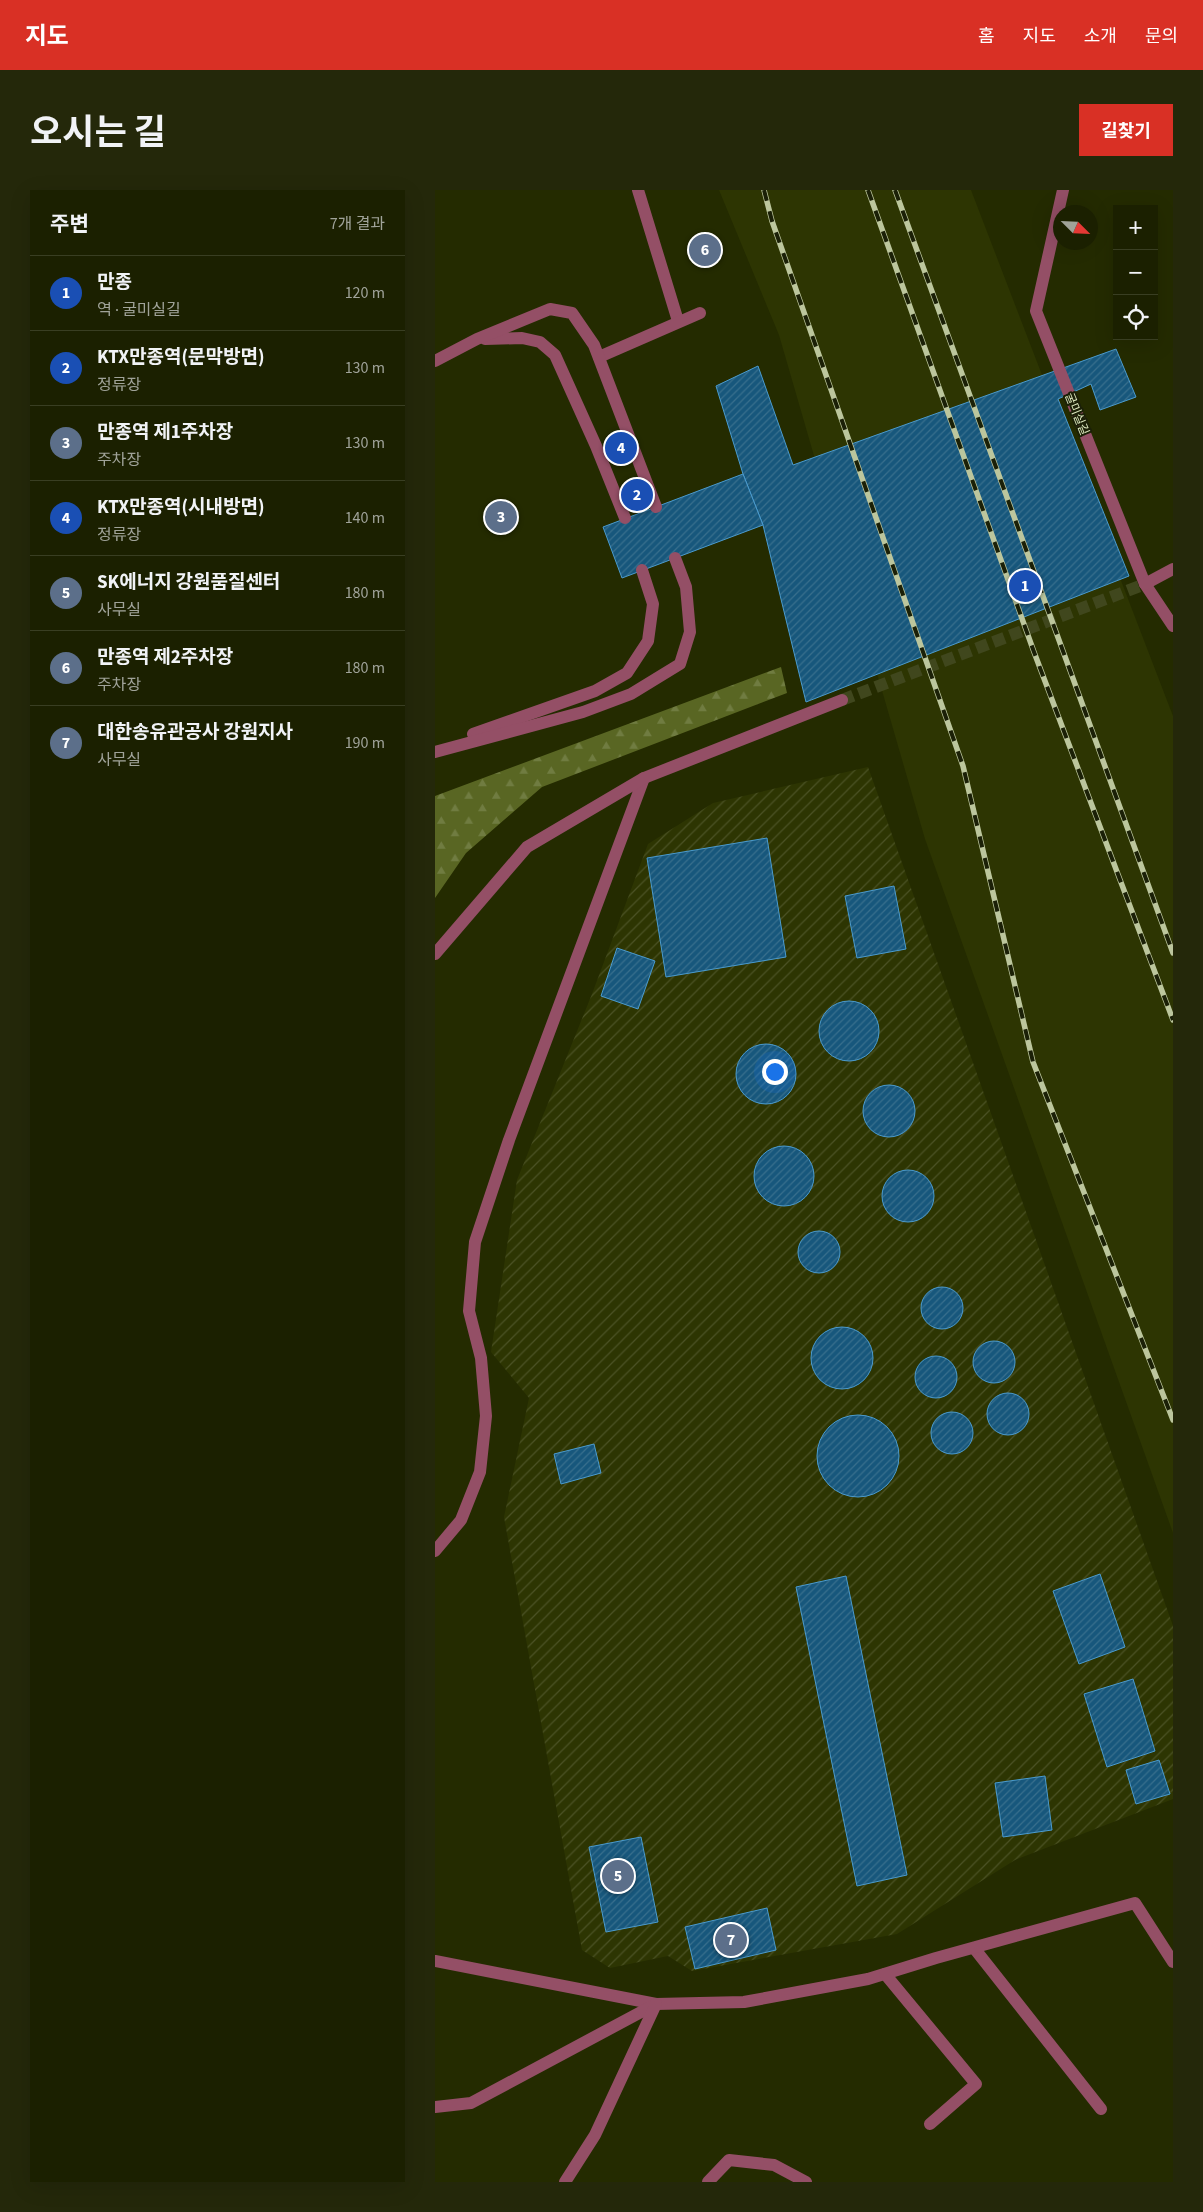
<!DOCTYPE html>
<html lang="ko">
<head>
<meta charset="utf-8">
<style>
  body { margin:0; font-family:"Source Sans 3","Noto Sans KR",sans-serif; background:#24280a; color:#f1f3f6 }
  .controls { position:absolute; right:15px; top:15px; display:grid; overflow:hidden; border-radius:0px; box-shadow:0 5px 20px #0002 }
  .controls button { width:45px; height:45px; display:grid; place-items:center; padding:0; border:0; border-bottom:1px solid #393e22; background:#1b2000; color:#f1f3f6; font:25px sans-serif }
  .compass { position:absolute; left:618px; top:15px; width:45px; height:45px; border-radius:50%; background:#1b2000; box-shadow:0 5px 20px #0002; rotate:114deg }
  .you { position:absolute; left:339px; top:881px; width:18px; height:18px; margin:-12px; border:4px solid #fff; border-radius:50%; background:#1a73e8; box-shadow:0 0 0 8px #1a73e833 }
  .badge { display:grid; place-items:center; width:32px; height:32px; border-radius:50%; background:#d93025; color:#fff; font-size:16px; font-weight:700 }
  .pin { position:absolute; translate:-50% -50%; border:2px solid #fff; box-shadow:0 1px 5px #0006 }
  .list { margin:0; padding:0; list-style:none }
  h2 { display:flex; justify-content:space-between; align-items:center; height:65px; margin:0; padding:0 20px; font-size:21px }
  h2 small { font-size:16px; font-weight:400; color:#a0a399 }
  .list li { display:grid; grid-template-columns:32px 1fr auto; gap:15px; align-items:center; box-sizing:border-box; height:75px; padding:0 20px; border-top:1px solid #393e22 }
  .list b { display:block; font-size:19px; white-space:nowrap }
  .list p { margin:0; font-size:16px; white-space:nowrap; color:#a0a399 }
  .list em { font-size:16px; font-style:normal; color:#a0a399 }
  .icon { flex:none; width:28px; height:28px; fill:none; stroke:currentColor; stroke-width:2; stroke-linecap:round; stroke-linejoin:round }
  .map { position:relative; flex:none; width:738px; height:1992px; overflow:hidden; border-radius:0px }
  header { display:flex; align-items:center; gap:30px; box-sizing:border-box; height:70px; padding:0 25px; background:#d93025; color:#fff }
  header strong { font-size:24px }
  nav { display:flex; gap:28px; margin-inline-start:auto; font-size:18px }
  .intro { display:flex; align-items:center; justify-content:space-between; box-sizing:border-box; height:120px; padding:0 30px }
  h1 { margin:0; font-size:35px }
  .button { padding:12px 22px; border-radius:0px; background:#d93025; color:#fff; font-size:18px; font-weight:700 }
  main { display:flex; gap:30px; padding:0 30px }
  aside { flex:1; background:#1b2000; border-radius:0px; box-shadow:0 5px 20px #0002 }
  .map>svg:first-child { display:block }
  .built { fill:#2d3502 }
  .industrial { fill:url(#industrial-furrows) }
  .forest { fill:url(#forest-firs) }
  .building { fill:url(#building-hatch); stroke:#4b9bce }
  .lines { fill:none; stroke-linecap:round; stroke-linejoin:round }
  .minor-tunnel { stroke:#40471d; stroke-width:12; stroke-dasharray:12 6; stroke-linecap:butt }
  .service { stroke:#944f66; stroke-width:12 }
  .minor { stroke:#944f66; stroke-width:12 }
  .rail-casing { stroke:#bcc69d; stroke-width:5.5 }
  .rail { stroke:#1b2007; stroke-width:4; stroke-dasharray:11; stroke-linecap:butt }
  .labels { text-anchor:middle; stroke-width:4; stroke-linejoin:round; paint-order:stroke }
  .street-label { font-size:12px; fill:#dde8bf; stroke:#1b2007 }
</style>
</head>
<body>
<header>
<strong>지도</strong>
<nav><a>홈</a><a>지도</a><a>소개</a><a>문의</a></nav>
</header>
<div class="intro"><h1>오시는 길</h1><a class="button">길찾기</a></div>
<main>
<aside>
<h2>주변<small>7개 결과</small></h2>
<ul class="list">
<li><span class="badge" style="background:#1a4fb4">1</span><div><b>만종</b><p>역 · 굴미실길</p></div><em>120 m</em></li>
<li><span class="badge" style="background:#1a4fb4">2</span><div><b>KTX만종역(문막방면)</b><p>정류장</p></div><em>130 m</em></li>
<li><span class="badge" style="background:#5c6f8a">3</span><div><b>만종역 제1주차장</b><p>주차장</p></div><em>130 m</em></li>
<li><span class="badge" style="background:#1a4fb4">4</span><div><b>KTX만종역(시내방면)</b><p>정류장</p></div><em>140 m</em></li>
<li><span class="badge" style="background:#5c6f8a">5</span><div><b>SK에너지 강원품질센터</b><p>사무실</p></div><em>180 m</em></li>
<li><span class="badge" style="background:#5c6f8a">6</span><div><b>만종역 제2주차장</b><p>주차장</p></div><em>180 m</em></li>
<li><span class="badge" style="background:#5c6f8a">7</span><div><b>대한송유관공사 강원지사</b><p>사무실</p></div><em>190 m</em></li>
</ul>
</aside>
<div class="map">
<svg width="738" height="1992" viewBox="0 0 738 1992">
  <defs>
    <pattern id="industrial-furrows" width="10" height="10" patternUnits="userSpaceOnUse" patternTransform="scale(1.25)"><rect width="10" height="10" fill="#2d3502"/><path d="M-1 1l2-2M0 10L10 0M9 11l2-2" fill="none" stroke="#4b5225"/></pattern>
    <pattern id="forest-firs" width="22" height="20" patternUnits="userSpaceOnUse" patternTransform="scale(1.25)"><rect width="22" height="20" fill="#596623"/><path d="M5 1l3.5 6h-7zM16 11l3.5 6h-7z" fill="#707c41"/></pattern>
    <pattern id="building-hatch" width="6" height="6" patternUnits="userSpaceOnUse" patternTransform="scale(1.25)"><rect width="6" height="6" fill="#17577c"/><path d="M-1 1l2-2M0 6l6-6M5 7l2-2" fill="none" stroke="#386f8d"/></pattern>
  </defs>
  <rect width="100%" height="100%" fill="#242b00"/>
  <polygon class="built" points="284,0 536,0 738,526 738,1343 490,649 344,145"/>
  <polygon class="industrial" points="433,577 738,1436 738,1609 580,1670 462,1744 257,1781 233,1766 175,1778 147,1760 69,1327 94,1208 56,1162 82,990 157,804 213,654 278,613"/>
  <polygon class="forest" points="346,477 352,503 107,597 31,663 0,708 0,606"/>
  <g class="building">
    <polygon points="681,159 701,207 665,220 656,194 623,209 694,386 371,512 328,335 308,284 281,196 323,176 358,275"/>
    <polygon points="308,284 328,335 187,388 168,337"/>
    <polygon points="332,648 351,767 231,787 212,668"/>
    <polygon points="459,696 471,759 422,768 410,706"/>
    <polygon points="182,758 220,771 203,819 166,806"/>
    <circle cx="414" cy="841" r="30"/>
    <circle cx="331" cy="884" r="30"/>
    <circle cx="454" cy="921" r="26"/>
    <circle cx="349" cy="986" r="30"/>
    <circle cx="473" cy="1006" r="26"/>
    <circle cx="384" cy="1062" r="21"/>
    <circle cx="507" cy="1118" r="21"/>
    <circle cx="407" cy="1168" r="31"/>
    <circle cx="559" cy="1172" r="21"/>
    <circle cx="501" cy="1187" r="21"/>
    <circle cx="573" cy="1224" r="21"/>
    <circle cx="517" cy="1243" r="21"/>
    <circle cx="423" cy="1266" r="41"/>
    <polygon points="159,1254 166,1283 126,1294 119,1264"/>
    <polygon points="665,1384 690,1457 644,1474 618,1401"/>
    <polygon points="411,1386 472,1685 422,1696 361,1397"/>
    <polygon points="698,1489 720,1561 672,1577 649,1504"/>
    <polygon points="724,1570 735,1604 701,1614 691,1580"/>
    <polygon points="610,1586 617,1640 568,1647 560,1593"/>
    <polygon points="206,1647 223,1732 171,1742 154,1657"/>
    <polygon points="332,1718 341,1760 260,1779 250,1737"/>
  </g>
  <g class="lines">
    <polyline class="minor-tunnel" points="407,510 710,394"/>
    <g class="service">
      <polyline points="203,0 243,131"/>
      <polyline points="50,149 87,148 105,152 120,165 161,256 190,328"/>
      <polyline points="164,167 265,123"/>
      <polyline points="0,171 42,149 115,119 137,123 159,155 221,317"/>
      <polyline points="38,544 160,501 192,483 213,451 218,414 207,380"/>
      <polyline points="0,562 148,522 196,504 245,474 255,442 251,397 240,368"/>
      <polyline points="0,1361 26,1330 45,1282 51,1226 46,1168 34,1121 40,1052 74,950 209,588"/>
      <polyline points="539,1758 666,1919"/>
      <polyline points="0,1771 221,1814 309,1812 433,1789 501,1768 700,1713 738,1772"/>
      <polyline points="450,1784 541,1894 495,1934"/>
      <polyline points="0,1917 36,1913 221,1814"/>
      <polyline points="130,1992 160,1945 221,1814"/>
      <polyline points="273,1992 294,1970 339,1975 371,1992"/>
    </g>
    <g class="minor">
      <polyline points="628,0 601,121 710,394 738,436"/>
      <polyline points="710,394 738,379"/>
      <polyline points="0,764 92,657 209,588 407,510"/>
    </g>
    <g class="rail-casing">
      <g id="rail">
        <polyline points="329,0 337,31 528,576 598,872 738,1230"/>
        <polyline points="433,0 599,462 738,830"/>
        <polyline points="460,0 738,763"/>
      </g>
    </g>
    <use href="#rail" class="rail"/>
  </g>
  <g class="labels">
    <g class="street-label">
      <text transform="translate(642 224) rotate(68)" y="4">굴미실길</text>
    </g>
  </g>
</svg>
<div class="controls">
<button>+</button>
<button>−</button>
<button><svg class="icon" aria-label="locate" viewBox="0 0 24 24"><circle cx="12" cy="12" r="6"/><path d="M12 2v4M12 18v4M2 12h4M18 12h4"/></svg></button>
</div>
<svg class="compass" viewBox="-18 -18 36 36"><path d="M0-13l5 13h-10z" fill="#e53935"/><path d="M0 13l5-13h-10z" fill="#a0a399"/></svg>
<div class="you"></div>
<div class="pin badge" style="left:590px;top:396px;background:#1a4fb4">1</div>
<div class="pin badge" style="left:202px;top:305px;background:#1a4fb4">2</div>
<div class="pin badge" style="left:66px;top:327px;background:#5c6f8a">3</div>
<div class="pin badge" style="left:186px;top:258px;background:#1a4fb4">4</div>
<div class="pin badge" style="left:183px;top:1686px;background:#5c6f8a">5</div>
<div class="pin badge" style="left:270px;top:60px;background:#5c6f8a">6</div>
<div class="pin badge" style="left:296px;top:1750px;background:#5c6f8a">7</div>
</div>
</main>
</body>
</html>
